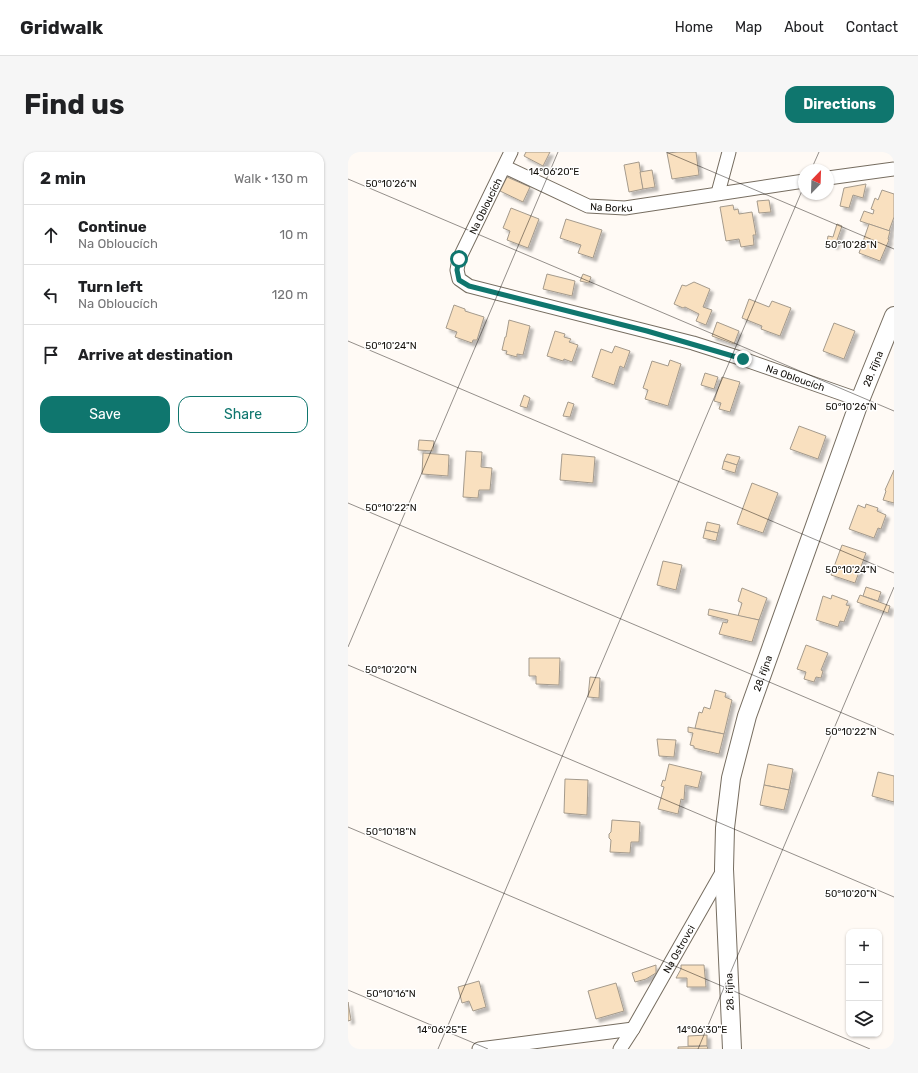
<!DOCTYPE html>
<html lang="en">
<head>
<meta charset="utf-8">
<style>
  body { margin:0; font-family:Rubik,sans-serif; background:#f6f6f6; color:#202124 }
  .controls { position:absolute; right:12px; bottom:12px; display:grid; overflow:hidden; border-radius:8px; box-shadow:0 1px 3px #0004 }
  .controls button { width:36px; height:36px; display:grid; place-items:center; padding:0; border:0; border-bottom:1px solid #e0e0e0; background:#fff; color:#202124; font:20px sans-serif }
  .compass { position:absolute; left:450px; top:12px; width:36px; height:36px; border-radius:50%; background:#fff; box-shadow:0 1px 3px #0004; rotate:23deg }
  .stop { position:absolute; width:12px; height:12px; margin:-9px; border:3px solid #0f766e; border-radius:50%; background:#fff }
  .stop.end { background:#0f766e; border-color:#fff; box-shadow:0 1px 4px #0008 }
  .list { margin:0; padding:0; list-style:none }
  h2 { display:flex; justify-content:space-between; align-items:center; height:52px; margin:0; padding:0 16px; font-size:17px }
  h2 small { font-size:13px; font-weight:400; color:#757577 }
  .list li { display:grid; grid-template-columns:26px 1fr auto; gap:12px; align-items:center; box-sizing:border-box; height:60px; padding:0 16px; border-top:1px solid #e0e0e0 }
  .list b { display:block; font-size:15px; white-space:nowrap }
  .list p { margin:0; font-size:13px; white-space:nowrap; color:#757577 }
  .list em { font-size:13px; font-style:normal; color:#757577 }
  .actions { display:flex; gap:8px; padding:12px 16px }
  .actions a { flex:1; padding:9px 0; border:1px solid #0f766e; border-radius:12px; text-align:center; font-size:14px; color:#0f766e }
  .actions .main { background:#0f766e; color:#fff }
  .icon { flex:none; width:22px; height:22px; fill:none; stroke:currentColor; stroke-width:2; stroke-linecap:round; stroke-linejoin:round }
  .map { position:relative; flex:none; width:546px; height:897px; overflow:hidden; border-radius:12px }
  header { display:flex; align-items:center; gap:24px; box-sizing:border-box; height:56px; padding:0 20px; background:#fff; border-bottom:1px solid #e0e0e0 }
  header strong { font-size:19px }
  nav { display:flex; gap:22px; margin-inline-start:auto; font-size:14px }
  .intro { display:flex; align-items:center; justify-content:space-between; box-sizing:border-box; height:96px; padding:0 24px }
  h1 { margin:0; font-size:28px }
  .button { padding:10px 18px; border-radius:12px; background:#0f766e; color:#fff; font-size:14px; font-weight:700 }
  main { display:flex; gap:24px; padding:0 24px }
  aside { flex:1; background:#fff; border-radius:12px; box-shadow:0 1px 3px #0004 }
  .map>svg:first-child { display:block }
  .building { fill:#f9e0bf; stroke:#a49a8c; filter:url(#shadow) }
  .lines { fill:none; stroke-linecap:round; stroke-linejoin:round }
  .minor-casing { stroke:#766d60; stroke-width:15 }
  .secondary-casing { stroke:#766d60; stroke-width:20 }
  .minor { stroke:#fff; stroke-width:13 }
  .secondary { stroke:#fff; stroke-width:18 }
  .route { stroke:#0f766e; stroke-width:5 }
  .ticks { fill:none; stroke:#110e09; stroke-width:1; stroke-opacity:0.45 }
  .labels { text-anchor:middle; stroke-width:3; stroke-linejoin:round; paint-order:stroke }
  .street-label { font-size:10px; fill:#110e09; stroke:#fff }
  .ticks-label { font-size:10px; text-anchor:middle; fill:#110e09; stroke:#fff; stroke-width:3; stroke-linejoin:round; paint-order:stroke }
</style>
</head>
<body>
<header>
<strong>Gridwalk</strong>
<nav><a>Home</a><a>Map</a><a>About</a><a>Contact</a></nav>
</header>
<div class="intro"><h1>Find us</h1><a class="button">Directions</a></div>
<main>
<aside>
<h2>2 min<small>Walk · 130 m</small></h2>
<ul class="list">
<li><svg class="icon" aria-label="ahead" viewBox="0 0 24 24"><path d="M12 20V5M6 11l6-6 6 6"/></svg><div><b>Continue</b><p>Na Obloucích</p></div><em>10 m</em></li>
<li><svg class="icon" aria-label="left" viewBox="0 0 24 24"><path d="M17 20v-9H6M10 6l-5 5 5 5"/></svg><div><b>Turn left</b><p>Na Obloucích</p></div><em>120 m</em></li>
<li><svg class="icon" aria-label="arrive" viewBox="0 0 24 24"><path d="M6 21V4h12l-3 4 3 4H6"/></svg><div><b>Arrive at destination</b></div></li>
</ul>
<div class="actions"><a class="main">Save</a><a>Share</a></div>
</aside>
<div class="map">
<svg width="546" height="897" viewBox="0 0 546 897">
  <defs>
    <filter id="shadow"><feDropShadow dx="3.5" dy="3.5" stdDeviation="1" flood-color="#0004"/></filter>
  </defs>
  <rect width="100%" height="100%" fill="#fffaf5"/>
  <g class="building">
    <polygon points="178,0 202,0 195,14 176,4"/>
    <polygon points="330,0 348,0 351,23 324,27 319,1"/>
    <polygon points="291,10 295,37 281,40 276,13"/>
    <polygon points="304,18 307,35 295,37 292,20"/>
    <polygon points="159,25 182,35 175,50 152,39"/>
    <polygon points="518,32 515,46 505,43 501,56 492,54 496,36"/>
    <polygon points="534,38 546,42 546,65 541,79 512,69 516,59 525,62 526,58 523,57 527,46 530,48"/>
    <polygon points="421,48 423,60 411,61 409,49"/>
    <polygon points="385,53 386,58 390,57 391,62 404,60 408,83 405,83 406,93 393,95 391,87 378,89 372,55"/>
    <polygon points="163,56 191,67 180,96 159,88 162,79 155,76"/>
    <polygon points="218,67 254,78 245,106 230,101 233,93 212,86"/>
    <polygon points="489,72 494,74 487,94 479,90 480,84 485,85"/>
    <polygon points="521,72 542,79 540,87 541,88 532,109 511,101"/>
    <polygon points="199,122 227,129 224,144 195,137"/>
    <polygon points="235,122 243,125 241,131 232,129"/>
    <polygon points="346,130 362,137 355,155 364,158 358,173 348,169 351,162 337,155 335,156 326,152 334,133 338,134"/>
    <polygon points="401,147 421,155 424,149 443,156 432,184 413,177 414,174 394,166"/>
    <polygon points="106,153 117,157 117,159 136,165 129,188 125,188 124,191 107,185 109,180 98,176"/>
    <polygon points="161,168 182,174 175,203 169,202 169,205 158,202 159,199 154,198 157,185 158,185"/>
    <polygon points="369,170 391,179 386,192 364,184"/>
    <polygon points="486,171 507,179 496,207 475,199"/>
    <polygon points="207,179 217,182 216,185 223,187 221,190 230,193 224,210 216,207 215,209 199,204"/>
    <polygon points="267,194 282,199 276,216 272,214 266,233 244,225 253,197 264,201"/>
    <polygon points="322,208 333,212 320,254 297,247 300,238 295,236 304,209 320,214"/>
    <polygon points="357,221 370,225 366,237 353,233"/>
    <polygon points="374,225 392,230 382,260 371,257 373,251 366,249"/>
    <polygon points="176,243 182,246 179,256 172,254"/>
    <polygon points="220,250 226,252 222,265 215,264"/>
    <polygon points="451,274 478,284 470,307 442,297"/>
    <polygon points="71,288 86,289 85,299 70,298"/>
    <polygon points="118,299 134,300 133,315 144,316 142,338 131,338 130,346 115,345"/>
    <polygon points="75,301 101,303 100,324 74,322"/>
    <polygon points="214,302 247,305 245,331 212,328"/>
    <polygon points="379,302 392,305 389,313 376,309"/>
    <polygon points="376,309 389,313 387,321 374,317"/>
    <polygon points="546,318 546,351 535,348 538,339 537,338"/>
    <polygon points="404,331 430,341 415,381 389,372"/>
    <polygon points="518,352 530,356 529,359 538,363 533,377 530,376 526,386 501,377 510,353 517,356"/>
    <polygon points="359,370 372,373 370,381 357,378"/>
    <polygon points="357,378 370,381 368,389 355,386"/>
    <polygon points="494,393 518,401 507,431 483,423"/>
    <polygon points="315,409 334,413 328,438 309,433"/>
    <polygon points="518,435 533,440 530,449 515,444"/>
    <polygon points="394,436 419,446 411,468 390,464 394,451 390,449"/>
    <polygon points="484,443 500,449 498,453 502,454 496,470 492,469 490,475 468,468 475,444 483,447"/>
    <polygon points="512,443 542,454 540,461 509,450"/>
    <polygon points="361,457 411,468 404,490 371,482 375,470 379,471 380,468 360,463"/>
    <polygon points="458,493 480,501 473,518 475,519 473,526 468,525 466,530 456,527 458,520 449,517"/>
    <polygon points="181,506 212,506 211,533 188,532 188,524 181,524"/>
    <polygon points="242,525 252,526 251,546 240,545"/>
    <polygon points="367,538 378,541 377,545 384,548 376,582 347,576 351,560 354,561 356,555 362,557"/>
    <polygon points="340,575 376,582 371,602 346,596 346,594 342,593 345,581 340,580"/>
    <polygon points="309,587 328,588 326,605 311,604"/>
    <polygon points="321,612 354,620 350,636 337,633 336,648 333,647 330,662 310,657 316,635 313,634 315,628 317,629"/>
    <polygon points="420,612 445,617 441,638 416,633"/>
    <polygon points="530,620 546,624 546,650 524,644"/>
    <polygon points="217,627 240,628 239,663 216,661"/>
    <polygon points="416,633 441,638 436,658 412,653"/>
    <polygon points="264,668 292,670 291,690 283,690 282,701 262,700 263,688 261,686 261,682 263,680"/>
    <polygon points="308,813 308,821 298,827 287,830 284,821"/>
    <polygon points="333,813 356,813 358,835 339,835 339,826 328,826 333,817"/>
    <polygon points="131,829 138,855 125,859 121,849 114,851 110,835"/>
    <polygon points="268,831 276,859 248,867 240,839"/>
    <polygon points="0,850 3,868 0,869"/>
    <polygon points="359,883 359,894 340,894 340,884"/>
    <polygon points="359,894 360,897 330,897 330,895"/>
  </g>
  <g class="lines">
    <g class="minor-casing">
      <g id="minor">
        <path id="s1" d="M163,0L111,107L109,118L111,127L121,134L345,191L395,207L512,248"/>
        <path id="s2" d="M157,15L240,54L277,56L456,29"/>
        <polyline points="480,26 546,17"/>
        <polyline points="370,41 381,0"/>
        <polyline points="131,897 285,877"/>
        <path id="s3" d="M272,897L285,877L376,717"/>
      </g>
    </g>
    <g class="secondary-casing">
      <g id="secondary">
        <path id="s4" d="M384,897L376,717L377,676L383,626L399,564L512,248L546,164"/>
      </g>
    </g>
    <use href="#minor" class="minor"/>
    <use href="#secondary" class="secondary"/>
  </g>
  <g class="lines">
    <polyline class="route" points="111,107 109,118 111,128 121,134 299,179 395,207"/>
  </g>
  <path class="ticks" d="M318,0L546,97M463,18L471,0M0,27L546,259M0,189L546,421M0,351L546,583M0,495L210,0M0,513L546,745M0,675L522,897M0,838L140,897M90,897L456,34M350,897L546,435"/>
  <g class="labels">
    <g class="street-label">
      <text dy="4" stroke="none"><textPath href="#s2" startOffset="115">Na Borku</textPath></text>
      <text transform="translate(137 54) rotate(-64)" y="4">Na Obloucích</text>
      <text dy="4" stroke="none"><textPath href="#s4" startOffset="705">28. října</textPath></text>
      <text dy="4" stroke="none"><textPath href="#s1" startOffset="491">Na Obloucích</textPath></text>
      <text dy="4" stroke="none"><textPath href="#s4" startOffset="381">28. října</textPath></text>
      <text dy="4" stroke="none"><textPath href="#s3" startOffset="116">Na Ostrovci</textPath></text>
      <text transform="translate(381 840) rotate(-92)" y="4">28. října</text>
    </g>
  </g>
  <g class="ticks-label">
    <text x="206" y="23">14°06'20"E</text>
    <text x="43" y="35">50°10'26"N</text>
    <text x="503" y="96">50°10'28"N</text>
    <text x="43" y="197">50°10'24"N</text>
    <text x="503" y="258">50°10'26"N</text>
    <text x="43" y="359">50°10'22"N</text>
    <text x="503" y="421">50°10'24"N</text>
    <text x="43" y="521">50°10'20"N</text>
    <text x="503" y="583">50°10'22"N</text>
    <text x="43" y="683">50°10'18"N</text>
    <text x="503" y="745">50°10'20"N</text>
    <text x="43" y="845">50°10'16"N</text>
    <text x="94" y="881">14°06'25"E</text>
    <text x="354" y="881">14°06'30"E</text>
  </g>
</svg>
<div class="controls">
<button>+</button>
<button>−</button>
<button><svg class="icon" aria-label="layers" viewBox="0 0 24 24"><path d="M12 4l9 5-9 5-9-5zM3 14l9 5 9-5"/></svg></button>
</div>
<svg class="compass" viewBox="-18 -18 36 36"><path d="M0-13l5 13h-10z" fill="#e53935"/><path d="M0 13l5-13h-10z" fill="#757577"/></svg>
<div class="stop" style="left:111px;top:107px"></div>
<div class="stop end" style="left:395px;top:207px"></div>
</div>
</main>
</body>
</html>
